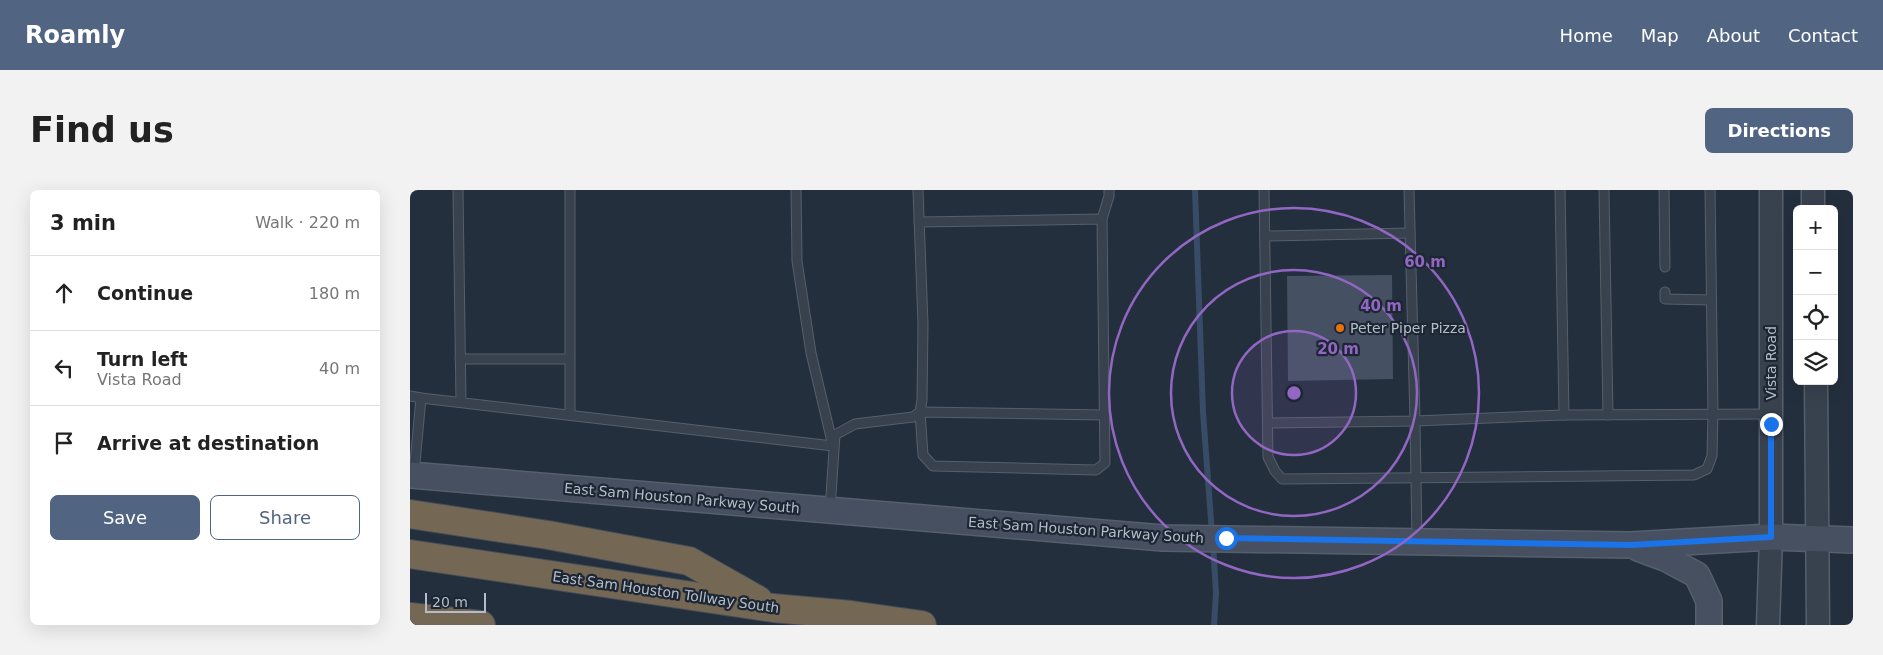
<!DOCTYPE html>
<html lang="en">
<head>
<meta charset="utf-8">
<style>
  body { margin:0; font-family:"DejaVu Sans",sans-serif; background:#f2f2f2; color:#222 }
  .controls { position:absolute; right:15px; top:15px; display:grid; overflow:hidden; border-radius:8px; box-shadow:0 5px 20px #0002 }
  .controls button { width:45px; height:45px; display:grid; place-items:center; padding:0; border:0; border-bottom:1px solid #e0e0e0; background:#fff; color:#222; font:25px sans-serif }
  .scale { position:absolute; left:15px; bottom:12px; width:61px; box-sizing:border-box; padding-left:5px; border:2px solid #b4bcc9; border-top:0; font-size:14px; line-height:18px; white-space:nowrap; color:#b4bcc9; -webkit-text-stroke:4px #1d2633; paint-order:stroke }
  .stop { position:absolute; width:15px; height:15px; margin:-11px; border:4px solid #1a73e8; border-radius:50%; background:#fff }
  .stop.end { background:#1a73e8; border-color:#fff; box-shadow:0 1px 5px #0008 }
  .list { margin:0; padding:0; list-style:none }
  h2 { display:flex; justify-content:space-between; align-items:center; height:65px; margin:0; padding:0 20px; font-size:21px }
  h2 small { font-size:16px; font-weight:400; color:#767676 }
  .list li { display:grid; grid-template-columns:32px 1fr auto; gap:15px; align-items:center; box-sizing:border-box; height:75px; padding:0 20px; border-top:1px solid #e0e0e0 }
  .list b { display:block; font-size:19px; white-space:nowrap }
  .list p { margin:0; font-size:16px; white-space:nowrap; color:#767676 }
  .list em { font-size:16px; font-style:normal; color:#767676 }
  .actions { display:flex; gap:10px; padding:15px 20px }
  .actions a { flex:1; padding:11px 0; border:1px solid #516482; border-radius:8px; text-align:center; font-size:18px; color:#516482 }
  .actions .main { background:#516482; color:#fff }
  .icon { flex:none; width:28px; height:28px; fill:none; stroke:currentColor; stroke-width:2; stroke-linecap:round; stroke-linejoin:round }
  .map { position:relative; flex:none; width:1443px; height:435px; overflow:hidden; border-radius:8px }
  header { display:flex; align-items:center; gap:30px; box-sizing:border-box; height:70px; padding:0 25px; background:#516482; color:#fff }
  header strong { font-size:24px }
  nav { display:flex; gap:28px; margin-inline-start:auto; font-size:18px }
  .intro { display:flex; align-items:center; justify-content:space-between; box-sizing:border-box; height:120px; padding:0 30px }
  h1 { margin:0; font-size:35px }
  .button { padding:12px 22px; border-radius:8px; background:#516482; color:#fff; font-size:18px; font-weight:700 }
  main { display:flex; gap:30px; padding:0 30px }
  aside { flex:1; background:#fff; border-radius:8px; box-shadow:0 5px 20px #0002 }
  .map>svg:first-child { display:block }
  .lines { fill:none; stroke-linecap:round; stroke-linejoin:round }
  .stream { stroke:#394c67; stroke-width:6 }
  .building { fill:#455162 }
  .service-casing { stroke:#565f6c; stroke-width:11 }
  .tertiary-casing { stroke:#565f6c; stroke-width:25 }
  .secondary-casing { stroke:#565f6c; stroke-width:28 }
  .motorway-casing { stroke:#434c59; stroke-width:30 }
  .service { stroke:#38414e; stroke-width:9 }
  .tertiary { stroke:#38414e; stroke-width:22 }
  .secondary { stroke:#465061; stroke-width:25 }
  .motorway { stroke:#746855; stroke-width:28 }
  .route { stroke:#1a73e8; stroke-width:6 }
  .ring { fill:none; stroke:#9266c3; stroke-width:2.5 }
  .food-dot { fill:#e8710a; stroke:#1d2633; stroke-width:2 }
  .labels { text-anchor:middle; stroke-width:4.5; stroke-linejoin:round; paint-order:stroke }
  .poi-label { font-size:14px; fill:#b4bcc9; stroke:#1d2633; text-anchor:start }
  .street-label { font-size:14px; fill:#b4bcc9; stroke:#1d2633 }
  .centre { fill:#9266c3; stroke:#1d2633; stroke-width:2.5 }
  .ring-label { font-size:15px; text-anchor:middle; font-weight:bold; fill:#9266c3; stroke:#1d2633; stroke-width:4.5; stroke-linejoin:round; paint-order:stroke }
</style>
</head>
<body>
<header>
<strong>Roamly</strong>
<nav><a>Home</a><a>Map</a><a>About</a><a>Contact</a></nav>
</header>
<div class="intro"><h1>Find us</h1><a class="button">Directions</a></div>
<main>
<aside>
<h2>3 min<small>Walk · 220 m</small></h2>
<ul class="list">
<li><svg class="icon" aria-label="ahead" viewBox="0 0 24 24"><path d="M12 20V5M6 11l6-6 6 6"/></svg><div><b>Continue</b></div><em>180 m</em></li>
<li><svg class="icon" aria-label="left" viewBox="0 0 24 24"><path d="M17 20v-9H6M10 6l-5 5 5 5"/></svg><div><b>Turn left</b><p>Vista Road</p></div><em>40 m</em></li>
<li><svg class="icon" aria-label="arrive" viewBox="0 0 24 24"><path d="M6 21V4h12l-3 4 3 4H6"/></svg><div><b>Arrive at destination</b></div></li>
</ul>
<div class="actions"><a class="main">Save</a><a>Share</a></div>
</aside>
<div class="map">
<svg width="1443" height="435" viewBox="0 0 1443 435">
  <rect width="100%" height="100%" fill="#242f3e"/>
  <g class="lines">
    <g class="stream">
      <polyline points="785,0 793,222 802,344"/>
      <polyline points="803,354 806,403 804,435"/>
    </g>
  </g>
  <polygon class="building" points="982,85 983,189 878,191 877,86"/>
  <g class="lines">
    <g class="service-casing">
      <g id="service">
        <polyline points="48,0 51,212"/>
        <polyline points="160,0 160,225"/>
        <polyline points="854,0 858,267 865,281 872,289 1284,285 1297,279 1302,266 1303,224 1300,0"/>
        <polyline points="1150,0 1154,225"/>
        <polyline points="1194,0 1198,225"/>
        <polyline points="1254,0 1255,77"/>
        <polyline points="692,29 699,6 699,0"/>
        <polyline points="509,32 692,29 695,273 686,280 523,276 513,265 510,222 694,225"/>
        <polyline points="855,46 1000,43"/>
        <polyline points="1255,102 1255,109 1301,110"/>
        <polyline points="50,169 159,169"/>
        <polyline points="0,206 11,208 4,283"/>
        <polyline points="11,208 423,256 401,163 387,71 386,0"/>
        <polyline points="858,233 1005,231 999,0"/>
        <polyline points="420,320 425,245 445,234 503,227 510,222 512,210 513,134 508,0"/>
        <polyline points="1007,349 1005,231 1154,225 1361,224"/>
      </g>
    </g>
    <g class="tertiary-casing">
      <g id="tertiary">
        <polyline points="1403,0 1403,19"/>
        <polyline points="1406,191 1408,435"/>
        <polyline points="1358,435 1361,347 1361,0"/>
      </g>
    </g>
    <g class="secondary-casing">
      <g id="secondary">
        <polyline points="0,285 753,348 1221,355 1361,347 1443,350"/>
        <polyline points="1228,358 1255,368 1287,385 1299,411 1299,435"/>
      </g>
    </g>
    <g class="motorway-casing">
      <g id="motorway">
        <polyline points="0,324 138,345 279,371 348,410"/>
        <polyline points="0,364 363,418 441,425 512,435"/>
        <polyline points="0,427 71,435"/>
      </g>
    </g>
    <use href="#service" class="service"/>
    <use href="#tertiary" class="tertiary"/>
    <use href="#secondary" class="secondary"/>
    <use href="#motorway" class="motorway"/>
  </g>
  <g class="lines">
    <polyline class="route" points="816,348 1221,355 1361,347 1361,234"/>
  </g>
  <circle cx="884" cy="203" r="62" fill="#9266c3" fill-opacity=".12"/>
  <g class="ring">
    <circle cx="884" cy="203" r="62"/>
    <circle cx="884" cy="203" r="123"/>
    <circle cx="884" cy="203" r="185"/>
  </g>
  <circle class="food-dot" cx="930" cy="138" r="5"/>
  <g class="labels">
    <g class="poi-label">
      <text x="940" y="143">Peter Piper Pizza</text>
    </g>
    <g class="street-label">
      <text transform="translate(1361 173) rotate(-90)" y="5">Vista Road</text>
      <text transform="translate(272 308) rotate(5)" y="5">East Sam Houston Parkway South</text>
      <text transform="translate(676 340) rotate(4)" y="5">East Sam Houston Parkway South</text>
      <text transform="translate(256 402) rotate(8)" y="5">East Sam Houston Tollway South</text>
    </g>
  </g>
  <circle cx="884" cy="203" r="8" class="centre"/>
  <g class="ring-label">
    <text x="1015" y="77">60 m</text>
    <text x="971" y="121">40 m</text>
    <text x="928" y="164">20 m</text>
  </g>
</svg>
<div class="controls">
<button>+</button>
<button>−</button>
<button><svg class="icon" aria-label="locate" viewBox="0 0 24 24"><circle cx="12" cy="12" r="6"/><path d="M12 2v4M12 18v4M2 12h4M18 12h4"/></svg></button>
<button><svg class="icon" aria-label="layers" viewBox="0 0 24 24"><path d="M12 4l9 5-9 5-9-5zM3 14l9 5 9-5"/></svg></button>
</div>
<div class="scale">20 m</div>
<div class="stop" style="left:816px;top:348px"></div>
<div class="stop end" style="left:1361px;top:234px"></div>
</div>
</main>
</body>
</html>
